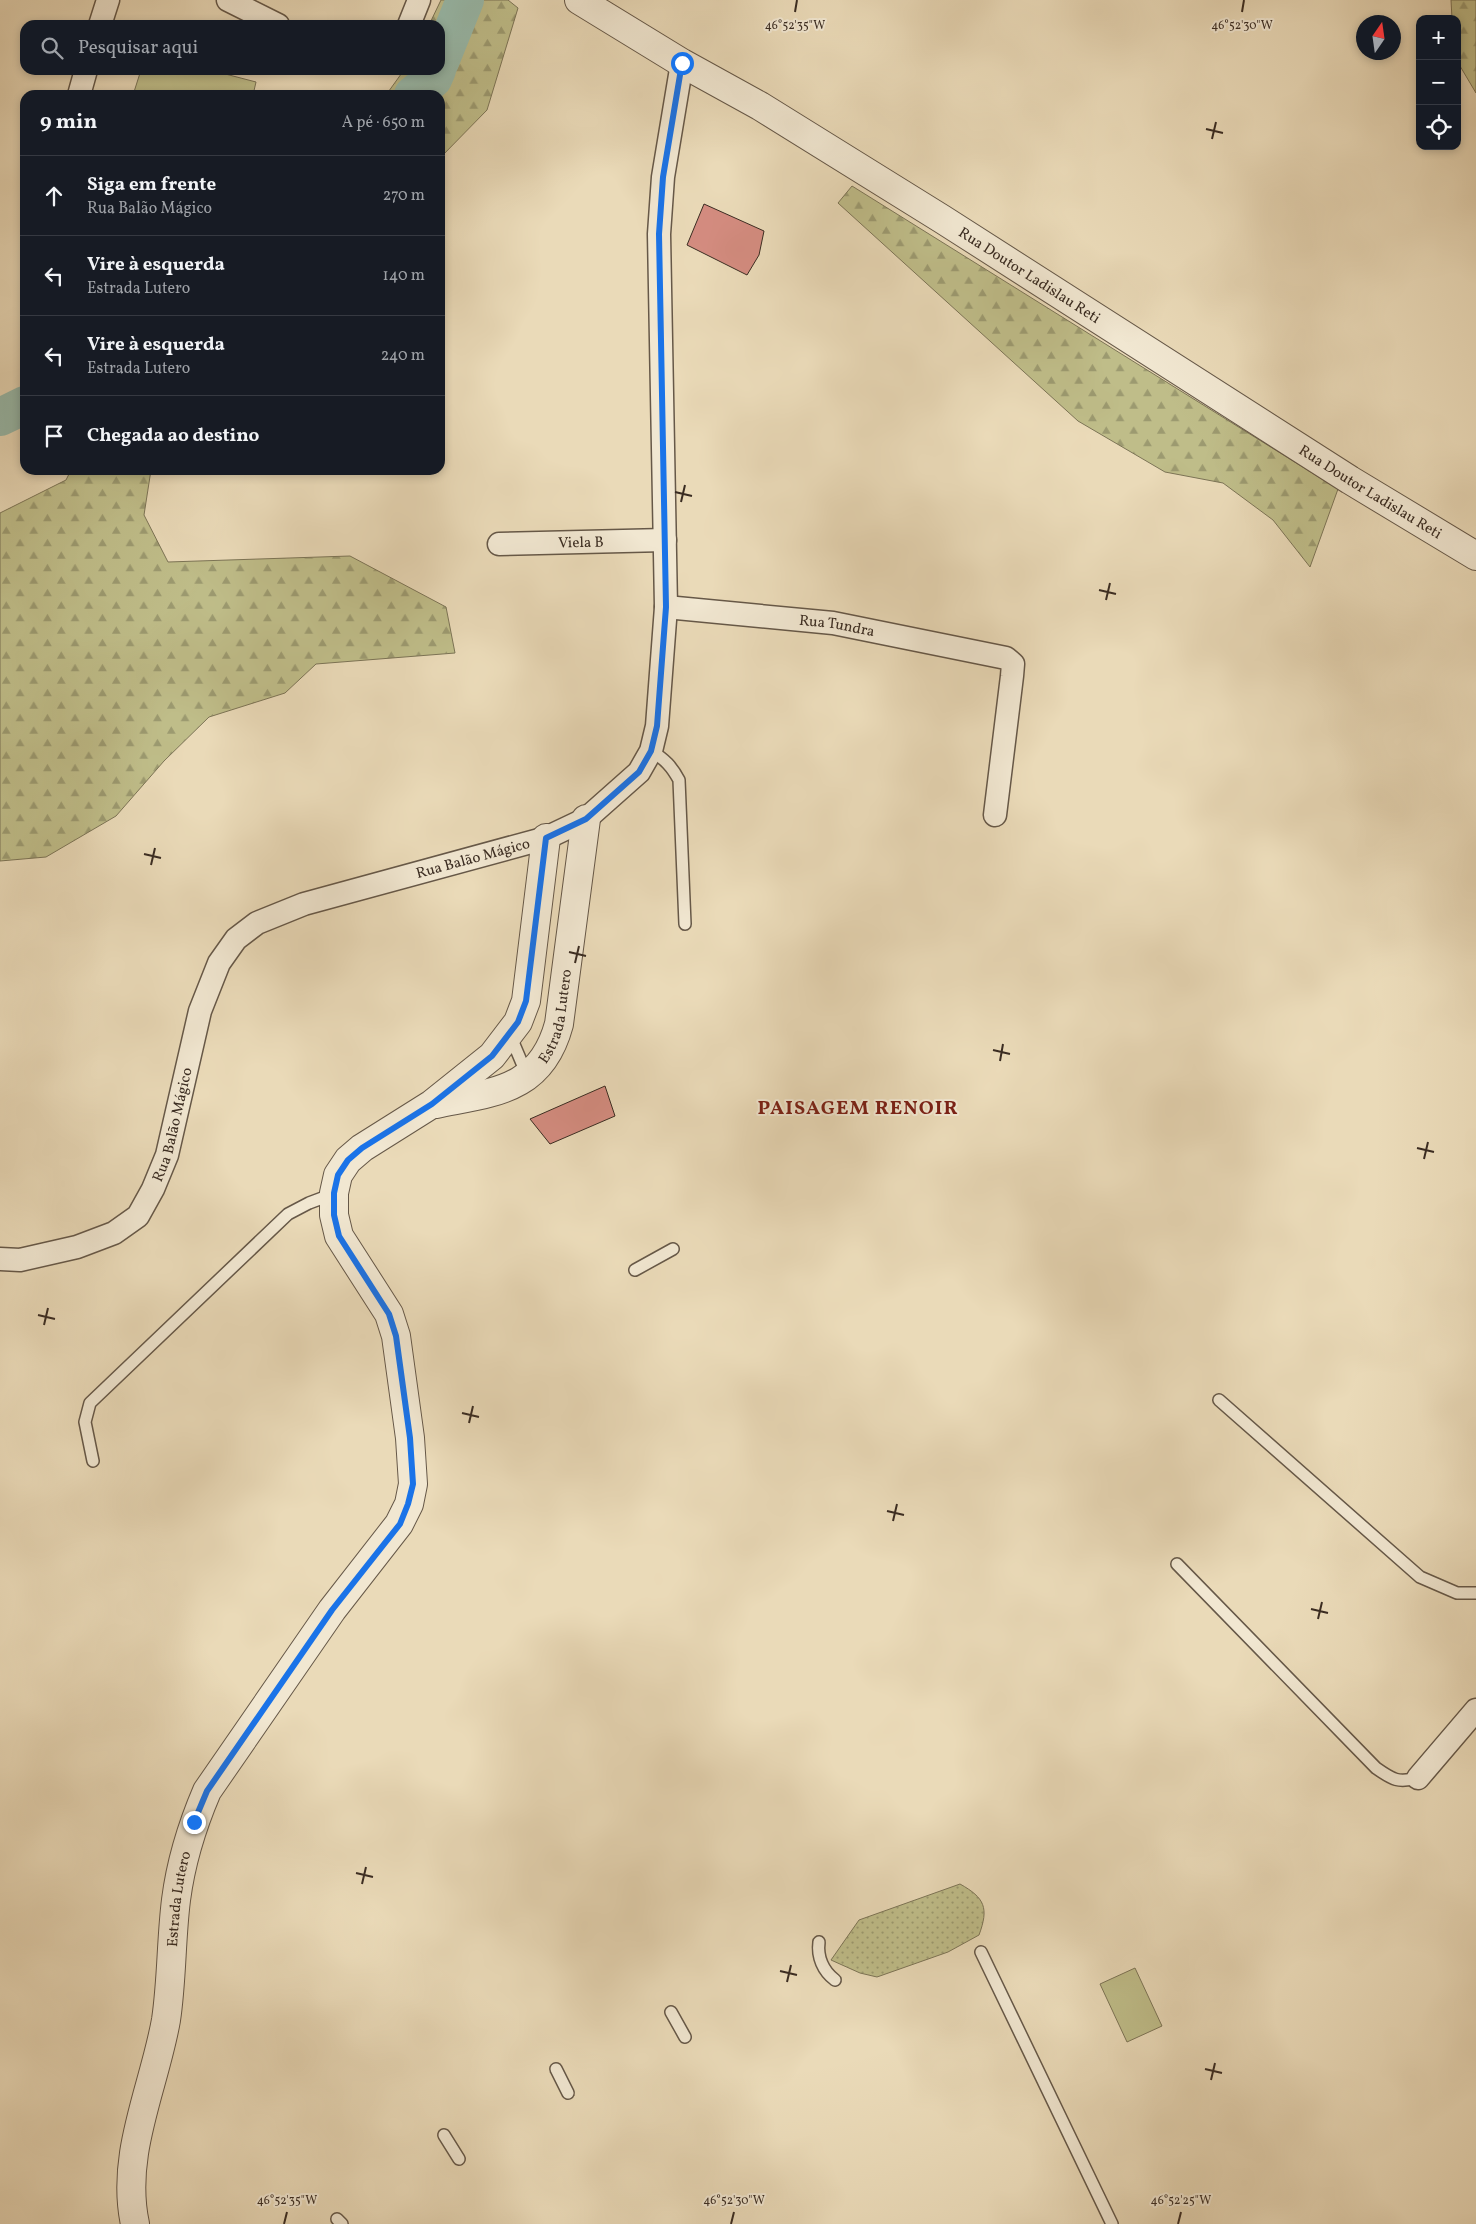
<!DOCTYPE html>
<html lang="pt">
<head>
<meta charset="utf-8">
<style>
  body { margin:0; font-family:Vollkorn,serif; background:#242831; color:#f1f3f6 }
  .controls { position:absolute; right:15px; top:15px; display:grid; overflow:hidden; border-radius:10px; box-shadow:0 2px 8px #0003 }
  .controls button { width:45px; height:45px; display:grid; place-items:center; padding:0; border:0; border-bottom:1px solid #363941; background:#171b24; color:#f1f3f6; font:25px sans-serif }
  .compass { position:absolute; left:1356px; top:15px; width:45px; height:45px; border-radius:50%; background:#171b24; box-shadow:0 2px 8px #0003; rotate:13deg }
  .stop { position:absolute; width:15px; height:15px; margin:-11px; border:4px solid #1a73e8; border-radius:50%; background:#fff }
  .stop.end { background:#1a73e8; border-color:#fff; box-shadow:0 1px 5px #0008 }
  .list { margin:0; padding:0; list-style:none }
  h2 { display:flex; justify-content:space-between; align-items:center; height:65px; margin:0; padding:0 20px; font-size:21px }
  h2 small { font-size:16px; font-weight:400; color:#9ea1a6 }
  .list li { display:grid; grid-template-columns:32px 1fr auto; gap:15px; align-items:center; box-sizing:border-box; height:80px; padding:0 20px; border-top:1px solid #363941 }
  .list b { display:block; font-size:19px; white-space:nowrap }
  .list p { margin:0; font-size:16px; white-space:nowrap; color:#9ea1a6 }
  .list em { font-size:16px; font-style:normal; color:#9ea1a6 }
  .icon { flex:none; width:28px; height:28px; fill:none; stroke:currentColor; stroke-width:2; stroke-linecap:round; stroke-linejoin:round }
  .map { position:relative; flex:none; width:1476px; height:2224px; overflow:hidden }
  .search { position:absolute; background:#171b24; box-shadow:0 2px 8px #0003; left:20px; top:20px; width:425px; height:55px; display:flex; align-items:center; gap:12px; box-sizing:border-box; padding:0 18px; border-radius:15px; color:#9ea1a6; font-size:19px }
  .panel { position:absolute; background:#171b24; box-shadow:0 2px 8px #0003; left:20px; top:90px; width:425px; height:385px; border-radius:15px }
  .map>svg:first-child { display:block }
  .green { fill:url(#green-dots); stroke:#7c7456 }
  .forest { fill:url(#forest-firs); stroke:#7c7456 }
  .pitch { fill:#bfbd89; stroke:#7c7456 }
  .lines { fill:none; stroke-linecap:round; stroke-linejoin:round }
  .river { stroke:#98bbac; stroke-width:38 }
  .building { fill:#d48c80; stroke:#3a2c22 }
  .service-casing { stroke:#665848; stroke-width:14 }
  .minor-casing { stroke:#665848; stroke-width:25 }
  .tertiary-casing { stroke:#665848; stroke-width:30 }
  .service { stroke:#f1e7d1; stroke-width:11 }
  .minor { stroke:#f1e7d1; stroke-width:22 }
  .tertiary { stroke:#f1e7d1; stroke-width:28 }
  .route { stroke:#1a73e8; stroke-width:6 }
  .ticks { fill:none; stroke:#3a2c22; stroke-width:2 }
  .labels { text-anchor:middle; stroke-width:4; stroke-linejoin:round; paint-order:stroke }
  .street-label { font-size:15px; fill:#3a2c22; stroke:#f1e7d1 }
  .district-label { font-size:20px; font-weight:bold; letter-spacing:1px; fill:#7a1f14; stroke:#f1e7d1 }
  .ticks-label { font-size:12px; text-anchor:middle; fill:#3a2c22; stroke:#f1e7d1; stroke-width:4; stroke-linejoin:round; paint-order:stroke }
</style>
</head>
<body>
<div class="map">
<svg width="1476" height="2224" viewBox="0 0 1476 2224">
  <defs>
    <pattern id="green-dots" width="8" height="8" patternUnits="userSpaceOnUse" patternTransform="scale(1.25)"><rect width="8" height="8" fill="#bfbd89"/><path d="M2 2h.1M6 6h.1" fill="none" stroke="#9c9a70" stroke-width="1.8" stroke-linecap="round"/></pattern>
    <pattern id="forest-firs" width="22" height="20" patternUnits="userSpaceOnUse" patternTransform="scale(1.25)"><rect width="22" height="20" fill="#bfbd89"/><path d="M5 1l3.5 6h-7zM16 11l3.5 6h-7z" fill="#9c9a70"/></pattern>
  </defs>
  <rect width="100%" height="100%" fill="#eadab8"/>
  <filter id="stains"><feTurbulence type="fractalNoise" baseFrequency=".004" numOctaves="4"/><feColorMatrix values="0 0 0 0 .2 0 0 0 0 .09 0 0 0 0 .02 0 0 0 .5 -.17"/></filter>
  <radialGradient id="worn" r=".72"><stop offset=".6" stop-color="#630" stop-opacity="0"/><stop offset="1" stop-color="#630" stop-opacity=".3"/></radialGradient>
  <path class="green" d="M960,1884C985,1898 989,1908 979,1935L948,1952L877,1977L860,1973L831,1960L859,1920Z"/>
  <g class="forest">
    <polygon points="441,0 508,0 518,8 487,110 440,158 440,95 386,95 404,70 440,70 440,25 429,25"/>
    <polygon points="1451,0 1476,0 1476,93 1457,61 1457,19 1452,19"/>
    <polygon points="852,186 1338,489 1310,567 1273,520 1223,483 1165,472 1078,421 838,203"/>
    <polygon points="71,470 151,470 144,515 168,562 350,556 446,607 455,653 316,664 285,693 209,717 164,761 116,816 46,857 0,861 0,513 66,480"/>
  </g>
  <g class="pitch">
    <polygon points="141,70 210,70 256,82 253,95 133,95"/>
    <polygon points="1135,1968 1162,2026 1127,2042 1100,1984"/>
  </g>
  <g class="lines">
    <g class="river">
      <polyline points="440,62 465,0"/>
      <polyline points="413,95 433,79 437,70"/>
      <polyline points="0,417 25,405"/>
    </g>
  </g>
  <g class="building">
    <polygon points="704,204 764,231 759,255 747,275 687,245"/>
    <polygon points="605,1086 615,1116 550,1144 530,1119"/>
  </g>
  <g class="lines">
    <g class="service-casing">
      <g id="service">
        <path d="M651,751C665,759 672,767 679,780L685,924"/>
        <polyline points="510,1035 527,1075"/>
        <polyline points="635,1270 673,1249"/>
        <polyline points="1219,1400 1420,1577 1457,1593 1476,1593"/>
        <polyline points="93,1461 85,1422 90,1403 288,1214 309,1203 333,1194"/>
        <path d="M1177,1564L1376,1768C1393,1780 1398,1783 1418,1778"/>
        <path d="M819,1942C817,1957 823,1971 835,1980"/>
        <polyline points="981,1952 1112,2224"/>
        <polyline points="671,2012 685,2037"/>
        <polyline points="556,2069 568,2093"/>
        <polyline points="444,2135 459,2159"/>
        <polyline points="337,2219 342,2224"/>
      </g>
    </g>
    <g class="minor-casing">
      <g id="minor">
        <polyline points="228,0 278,25"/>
        <polyline points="100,25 108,0"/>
        <polyline points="409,25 419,0"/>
        <polyline points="79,95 86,70"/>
        <path id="s1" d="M499,544L665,540"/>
        <path id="s2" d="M666,607L833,623L1006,658L1013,664L1012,676L995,815"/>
        <path id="s3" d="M0,1259L20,1260L77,1247L114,1233L138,1216L153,1189L167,1155L200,1011L219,963L236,939L257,923L304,904L546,838L586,819L639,772L651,751L657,726L666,607L659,234L663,177L682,63"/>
        <polyline points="1418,1778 1476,1710"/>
      </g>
    </g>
    <g class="tertiary-casing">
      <g id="tertiary">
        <path id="s4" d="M579,0L682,63L760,106L942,219L1350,480L1476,556"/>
        <path id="s5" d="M436,1104C494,1092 541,1091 559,1024L586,819"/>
        <path id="s6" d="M135,2224C120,2154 154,2088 166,2020C172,1980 171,1940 176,1900C181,1861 192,1826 207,1791L332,1610L399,1524L409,1504L413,1484L410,1438L396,1336L389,1314L339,1236L334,1215V1193L338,1175L348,1160L362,1148L432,1104L492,1056L518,1022L526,1001L546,838"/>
      </g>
    </g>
    <use href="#service" class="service"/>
    <use href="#minor" class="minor"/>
    <use href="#tertiary" class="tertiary"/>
  </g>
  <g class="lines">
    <polyline class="route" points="194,1822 207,1791 332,1610 400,1524 408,1504 413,1484 410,1438 396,1336 389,1314 339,1236 334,1215 334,1193 338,1175 348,1160 362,1148 432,1104 492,1056 518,1022 526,1001 546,838 586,819 639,772 651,751 657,726 666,607 659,234 663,177 682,63"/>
  </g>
  <path class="ticks" d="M795,12L797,0M1242,12L1244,0M1206,129L1223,133M1212,139L1216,122M675,492L692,496M681,502L685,485M1099,590L1116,594M1106,600L1110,583M144,854L161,858M151,865L155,848M569,952L586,956M575,963L579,946M993,1050L1010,1054M1000,1061L1003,1044M1417,1148L1434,1152M1424,1159L1428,1142M38,1315L55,1319M44,1325L48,1308M462,1413L479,1417M469,1423L473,1406M887,1511L904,1515M893,1521L897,1504M1311,1609L1328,1613M1318,1619L1322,1602M356,1873L373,1877M362,1884L366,1867M780,1971L797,1975M787,1982L791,1965M1205,2069L1222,2073M1211,2080L1215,2063M284,2224L287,2212M731,2224L734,2212M1178,2224L1181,2212"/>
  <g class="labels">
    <g class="street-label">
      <text dy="5" stroke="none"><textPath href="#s4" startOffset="528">Rua Doutor Ladislau Reti</textPath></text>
      <text dy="5" stroke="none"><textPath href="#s4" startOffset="932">Rua Doutor Ladislau Reti</textPath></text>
      <text dy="5" stroke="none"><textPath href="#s1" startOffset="82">Viela B</textPath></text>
      <text dy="5" stroke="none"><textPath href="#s2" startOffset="172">Rua Tundra</textPath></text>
      <text dy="5" stroke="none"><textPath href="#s3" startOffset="696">Rua Balão Mágico</textPath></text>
      <text dy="5" stroke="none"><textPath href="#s5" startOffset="165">Estrada Lutero</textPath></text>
      <text dy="5" stroke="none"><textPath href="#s3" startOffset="246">Rua Balão Mágico</textPath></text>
      <text dy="5" stroke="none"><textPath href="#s6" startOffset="330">Estrada Lutero</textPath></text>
    </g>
    <g class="district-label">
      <text x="858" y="1114">PAISAGEM RENOIR</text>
    </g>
  </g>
  <g class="ticks-label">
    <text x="795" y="29">46°52'35"W</text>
    <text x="1242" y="29">46°52'30"W</text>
    <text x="287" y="2204">46°52'35"W</text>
    <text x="734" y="2204">46°52'30"W</text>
    <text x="1181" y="2204">46°52'25"W</text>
  </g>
  <rect width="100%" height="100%" filter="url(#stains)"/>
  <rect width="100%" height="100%" fill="url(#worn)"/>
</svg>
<div class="controls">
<button>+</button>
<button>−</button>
<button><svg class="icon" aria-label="locate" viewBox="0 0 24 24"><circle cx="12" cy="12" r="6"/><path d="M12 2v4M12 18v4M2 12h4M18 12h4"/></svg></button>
</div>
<svg class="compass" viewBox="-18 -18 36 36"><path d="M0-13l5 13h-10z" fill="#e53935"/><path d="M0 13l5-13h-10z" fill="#9ea1a6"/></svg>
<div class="stop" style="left:682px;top:63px"></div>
<div class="stop end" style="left:194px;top:1822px"></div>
<div class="search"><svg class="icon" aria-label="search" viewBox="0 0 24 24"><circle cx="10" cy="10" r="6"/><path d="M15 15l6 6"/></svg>Pesquisar aqui</div>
<section class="panel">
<h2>9 min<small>A pé · 650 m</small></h2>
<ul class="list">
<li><svg class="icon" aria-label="ahead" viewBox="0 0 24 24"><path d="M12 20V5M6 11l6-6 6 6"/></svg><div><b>Siga em frente</b><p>Rua Balão Mágico</p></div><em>270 m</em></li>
<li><svg class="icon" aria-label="left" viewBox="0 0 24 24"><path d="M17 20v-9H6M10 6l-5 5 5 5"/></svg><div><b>Vire à esquerda</b><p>Estrada Lutero</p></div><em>140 m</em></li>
<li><svg class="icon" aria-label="left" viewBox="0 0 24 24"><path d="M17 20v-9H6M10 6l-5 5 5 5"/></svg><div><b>Vire à esquerda</b><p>Estrada Lutero</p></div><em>240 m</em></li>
<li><svg class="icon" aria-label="arrive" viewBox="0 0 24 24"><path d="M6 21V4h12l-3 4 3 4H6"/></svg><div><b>Chegada ao destino</b></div></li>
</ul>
</section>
</div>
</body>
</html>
